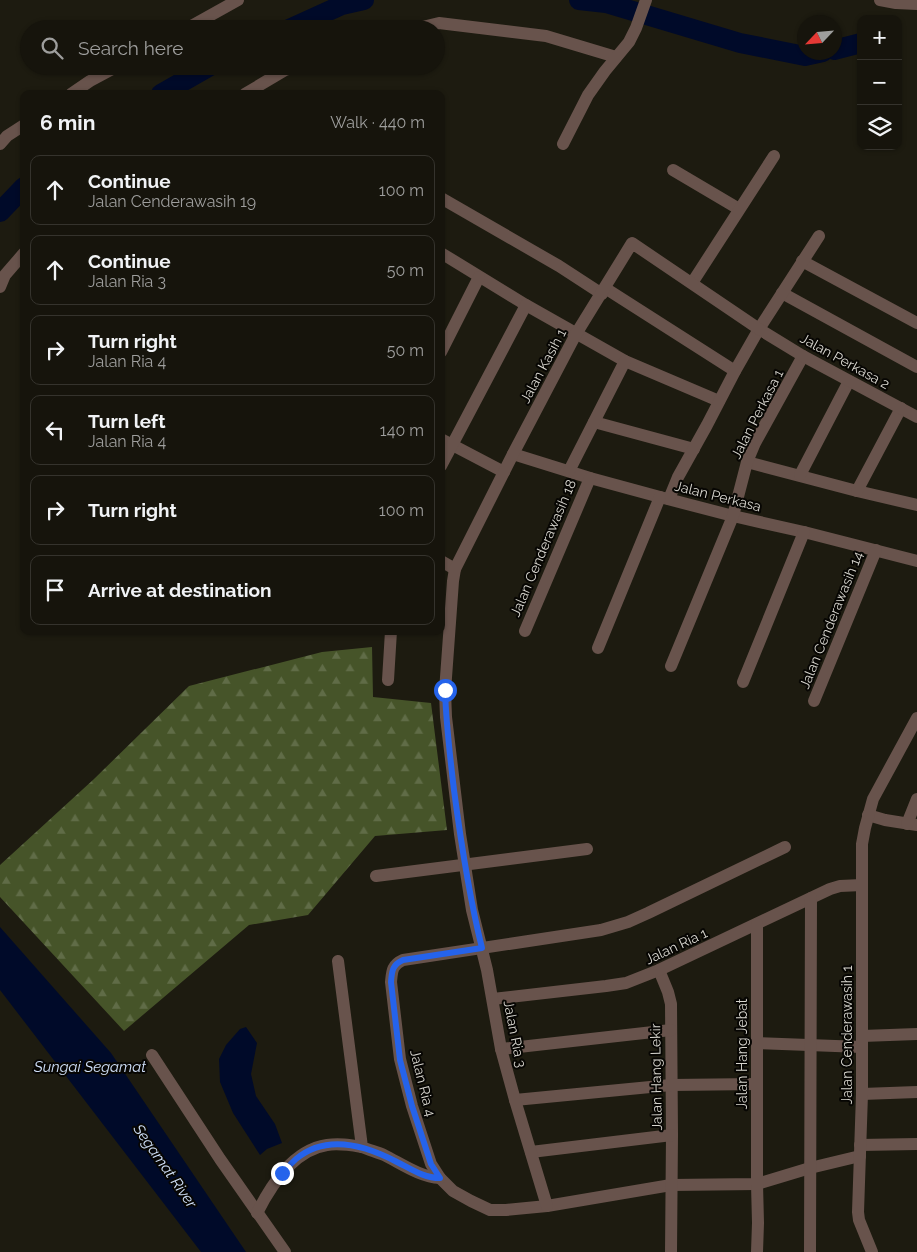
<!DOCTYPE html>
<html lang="en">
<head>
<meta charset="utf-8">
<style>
  body { margin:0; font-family:Raleway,sans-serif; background:#23211a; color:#f1f3f6 }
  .controls { position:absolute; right:15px; top:15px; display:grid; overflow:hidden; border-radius:10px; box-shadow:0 1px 4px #0004 }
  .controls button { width:45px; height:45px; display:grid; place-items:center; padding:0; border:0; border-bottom:1px solid #35332d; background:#16140c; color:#f1f3f6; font:25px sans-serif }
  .compass { position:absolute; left:797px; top:15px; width:45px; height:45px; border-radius:50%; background:#16140c; box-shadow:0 1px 4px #0004; rotate:244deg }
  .stop { position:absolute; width:15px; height:15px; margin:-11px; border:4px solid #2563eb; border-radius:50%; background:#fff }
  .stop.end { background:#2563eb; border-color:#fff; box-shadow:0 1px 5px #0008 }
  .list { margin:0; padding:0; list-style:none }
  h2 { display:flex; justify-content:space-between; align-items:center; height:65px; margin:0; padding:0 20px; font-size:21px }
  h2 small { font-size:16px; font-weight:400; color:#9e9e9d }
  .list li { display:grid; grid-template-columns:32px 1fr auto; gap:15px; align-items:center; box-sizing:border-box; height:70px; margin:0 10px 10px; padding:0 10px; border:1px solid #35332d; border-radius:10px }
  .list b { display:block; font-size:19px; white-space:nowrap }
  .list p { margin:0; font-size:16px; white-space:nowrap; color:#9e9e9d }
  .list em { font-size:16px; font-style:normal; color:#9e9e9d }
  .icon { flex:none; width:28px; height:28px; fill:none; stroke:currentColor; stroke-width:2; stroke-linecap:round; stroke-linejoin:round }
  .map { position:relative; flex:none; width:917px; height:1252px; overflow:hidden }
  .search { position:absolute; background:#16140c; box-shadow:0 1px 4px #0004; left:20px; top:20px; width:425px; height:55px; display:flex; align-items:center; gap:12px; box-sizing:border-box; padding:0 18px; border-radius:28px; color:#9e9e9d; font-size:19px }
  .panel { position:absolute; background:#16140c; box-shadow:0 1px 4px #0004; left:20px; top:90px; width:425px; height:545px; border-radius:10px }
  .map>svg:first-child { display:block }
  .forest { fill:url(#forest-firs) }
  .water { fill:#000a29 }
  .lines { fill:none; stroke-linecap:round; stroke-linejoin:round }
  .river { stroke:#000a29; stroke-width:20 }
  .minor { stroke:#68534c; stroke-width:12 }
  .route { stroke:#2563eb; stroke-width:6 }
  .labels { text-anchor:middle; stroke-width:4; stroke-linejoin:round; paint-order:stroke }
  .street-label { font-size:14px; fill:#d8d6cf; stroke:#070603 }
  .water-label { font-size:15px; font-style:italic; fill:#d1e1fa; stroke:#070603 }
</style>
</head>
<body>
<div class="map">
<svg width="917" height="1252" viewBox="0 0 917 1252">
  <defs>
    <pattern id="forest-firs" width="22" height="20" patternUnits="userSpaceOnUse" patternTransform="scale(1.25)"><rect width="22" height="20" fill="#465429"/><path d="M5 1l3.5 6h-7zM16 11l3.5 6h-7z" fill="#606c47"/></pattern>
  </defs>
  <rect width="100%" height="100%" fill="#1d1b10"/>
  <polygon class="forest" points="372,647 373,697 431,703 447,830 375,836 308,915 249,925 124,1031 0,897 0,865 94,779 189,686 322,652"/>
  <g class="water">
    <polygon points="0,927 111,1053 246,1252 201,1252 0,990"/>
    <polygon points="246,1027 257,1043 251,1074 256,1096 275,1124 282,1143 267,1149 260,1155 233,1113 220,1082 219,1059 226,1045 240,1029"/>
  </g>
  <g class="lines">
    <g class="river">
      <polyline points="579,0 606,3 740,43 805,56 823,52"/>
      <polyline points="289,29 342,5 364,0"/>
      <polyline points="834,50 861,43"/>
      <polyline points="161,94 210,66"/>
      <polyline points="0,212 24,187"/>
    </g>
    <g class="minor">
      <polyline points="880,0 896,3 917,4"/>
      <polyline points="186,29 238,0"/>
      <polyline points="414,29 439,23 546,36 616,57"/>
      <polyline points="71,94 90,81 118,66"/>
      <polyline points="245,94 285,70 296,66"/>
      <polyline points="0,144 7,136 24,125"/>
      <polyline points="563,144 588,95 605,71 629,42 636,28 646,0"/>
      <polyline points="673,170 739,209"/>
      <polyline points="441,198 559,266 602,294"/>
      <polyline points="441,253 526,305 625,361 719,401"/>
      <polyline points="802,261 917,323"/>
      <polyline points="692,283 774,156"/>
      <polyline points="0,287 5,275 24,253"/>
      <polyline points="605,288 735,371"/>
      <polyline points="782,293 917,367"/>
      <polyline points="441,352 479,277"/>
      <polyline points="594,422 694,449"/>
      <polyline points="441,439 504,472"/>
      <polyline points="513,454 590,478 660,497 733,516 804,532 917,561"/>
      <polyline points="747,462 857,491 917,505"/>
      <polyline points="441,466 526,305"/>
      <polyline points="569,471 625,361"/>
      <polyline points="800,475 849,381"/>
      <polyline points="857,491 901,408"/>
      <polyline points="669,499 678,477 707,425 735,371 759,329 819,236"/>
      <polyline points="441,561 455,569"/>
      <polyline points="525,631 590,478"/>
      <polyline points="598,648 660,497"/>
      <polyline points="671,666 733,516 747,462 755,443 803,356"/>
      <polyline points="388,680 391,631"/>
      <polyline points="743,682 804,532"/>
      <polyline points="814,701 876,550"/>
      <polyline points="868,815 885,820 917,825"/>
      <polyline points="907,824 917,799"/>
      <path d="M785,847L648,913L628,922L601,930L403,960C392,965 392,971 391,982L400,1059L412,1106L431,1164L440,1178L453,1191L471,1201L490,1210H506L547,1206L671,1185L757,1184L810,1168L860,1156"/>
      <polyline points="376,876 587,849"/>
      <path d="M338,961L362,1147C369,1150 377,1152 384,1155C402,1164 420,1177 440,1178"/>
      <polyline points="659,970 668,992 671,1004 672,1135 671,1252"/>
      <polyline points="493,999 606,986 626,983 659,970 830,889 840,886 862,885"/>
      <polyline points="862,1036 917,1034"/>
      <polyline points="757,1043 862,1047"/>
      <polyline points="501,1049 671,1030"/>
      <polyline points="152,1055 220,1159 285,1252"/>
      <polyline points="862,1094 917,1092"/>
      <polyline points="515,1100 671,1085 757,1084"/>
      <polyline points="860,1145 917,1144"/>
      <polyline points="531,1152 672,1135"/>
      <polyline points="547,1206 515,1100 501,1049 487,970 472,910 460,834 446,717 445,691 453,581 455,569 513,454 576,334 632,243 759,329 803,356 917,417"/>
      <path d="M257,1213C271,1185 293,1150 327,1145C339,1143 350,1145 362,1147"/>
      <polyline points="757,1252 758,1223 757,1184 757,924"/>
      <polyline points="810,1252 811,898"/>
      <polyline points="872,1252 859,1220 858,1212 862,1094 862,844 865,828 873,799 917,718"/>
    </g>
  </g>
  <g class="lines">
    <path class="route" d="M282,1173C286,1168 291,1164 296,1159C326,1134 365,1145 397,1162C411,1169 424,1178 440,1178L431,1164L412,1106L400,1060L391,982C392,971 392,965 403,960L482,948C469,896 461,843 454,790C450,757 446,724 445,690"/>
  </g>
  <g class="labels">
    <g class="street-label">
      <text transform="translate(845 361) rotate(29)" y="5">Jalan Perkasa 2</text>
      <text transform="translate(543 366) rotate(-62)" y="5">Jalan Kasih 1</text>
      <text transform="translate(757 414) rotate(-63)" y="5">Jalan Perkasa 1</text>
      <text transform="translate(718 496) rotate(14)" y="5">Jalan Perkasa</text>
      <text transform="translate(543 548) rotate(-67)" y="5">Jalan Cenderawasih 18</text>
      <text transform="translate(831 620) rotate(-68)" y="5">Jalan Cenderawasih 14</text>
      <text transform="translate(676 946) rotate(-25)" y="5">Jalan Ria 1</text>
      <text transform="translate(515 1034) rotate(79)" y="5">Jalan Ria 3</text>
      <text transform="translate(847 1035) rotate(-90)" y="5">Jalan Cenderawasih 1</text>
      <text transform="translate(742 1054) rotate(-90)" y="5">Jalan Hang Jebat</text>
      <text transform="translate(656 1077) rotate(-91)" y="5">Jalan Hang Lekir</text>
      <text transform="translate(423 1083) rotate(76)" y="5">Jalan Ria 4</text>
    </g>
    <g class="water-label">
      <text x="90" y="1072">Sungai Segamat</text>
      <text transform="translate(165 1166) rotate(55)" y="5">Segamat River</text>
    </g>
  </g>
</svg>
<div class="controls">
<button>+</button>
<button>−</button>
<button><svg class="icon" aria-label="layers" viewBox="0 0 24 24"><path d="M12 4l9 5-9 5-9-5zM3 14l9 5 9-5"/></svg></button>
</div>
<svg class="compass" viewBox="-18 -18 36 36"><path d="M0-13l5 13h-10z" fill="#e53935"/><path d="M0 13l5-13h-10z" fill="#9e9e9d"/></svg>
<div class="stop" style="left:445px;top:690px"></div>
<div class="stop end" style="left:282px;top:1173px"></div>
<div class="search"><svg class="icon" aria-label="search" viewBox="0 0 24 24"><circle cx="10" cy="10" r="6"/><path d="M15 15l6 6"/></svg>Search here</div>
<section class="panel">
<h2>6 min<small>Walk · 440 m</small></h2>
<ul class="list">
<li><svg class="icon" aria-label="ahead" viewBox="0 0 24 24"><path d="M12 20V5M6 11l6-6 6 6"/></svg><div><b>Continue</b><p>Jalan Cenderawasih 19</p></div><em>100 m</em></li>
<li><svg class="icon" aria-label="ahead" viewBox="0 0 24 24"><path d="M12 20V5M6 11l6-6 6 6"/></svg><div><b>Continue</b><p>Jalan Ria 3</p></div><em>50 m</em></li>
<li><svg class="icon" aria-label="right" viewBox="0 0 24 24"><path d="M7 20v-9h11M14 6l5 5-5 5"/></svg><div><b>Turn right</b><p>Jalan Ria 4</p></div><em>50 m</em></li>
<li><svg class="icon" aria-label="left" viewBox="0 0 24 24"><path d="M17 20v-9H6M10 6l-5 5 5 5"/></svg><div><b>Turn left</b><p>Jalan Ria 4</p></div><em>140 m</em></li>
<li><svg class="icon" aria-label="right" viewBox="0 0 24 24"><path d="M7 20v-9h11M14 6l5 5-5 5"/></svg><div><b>Turn right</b></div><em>100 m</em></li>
<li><svg class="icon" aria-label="arrive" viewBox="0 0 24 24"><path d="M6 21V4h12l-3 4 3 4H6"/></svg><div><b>Arrive at destination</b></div></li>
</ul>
</section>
</div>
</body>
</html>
